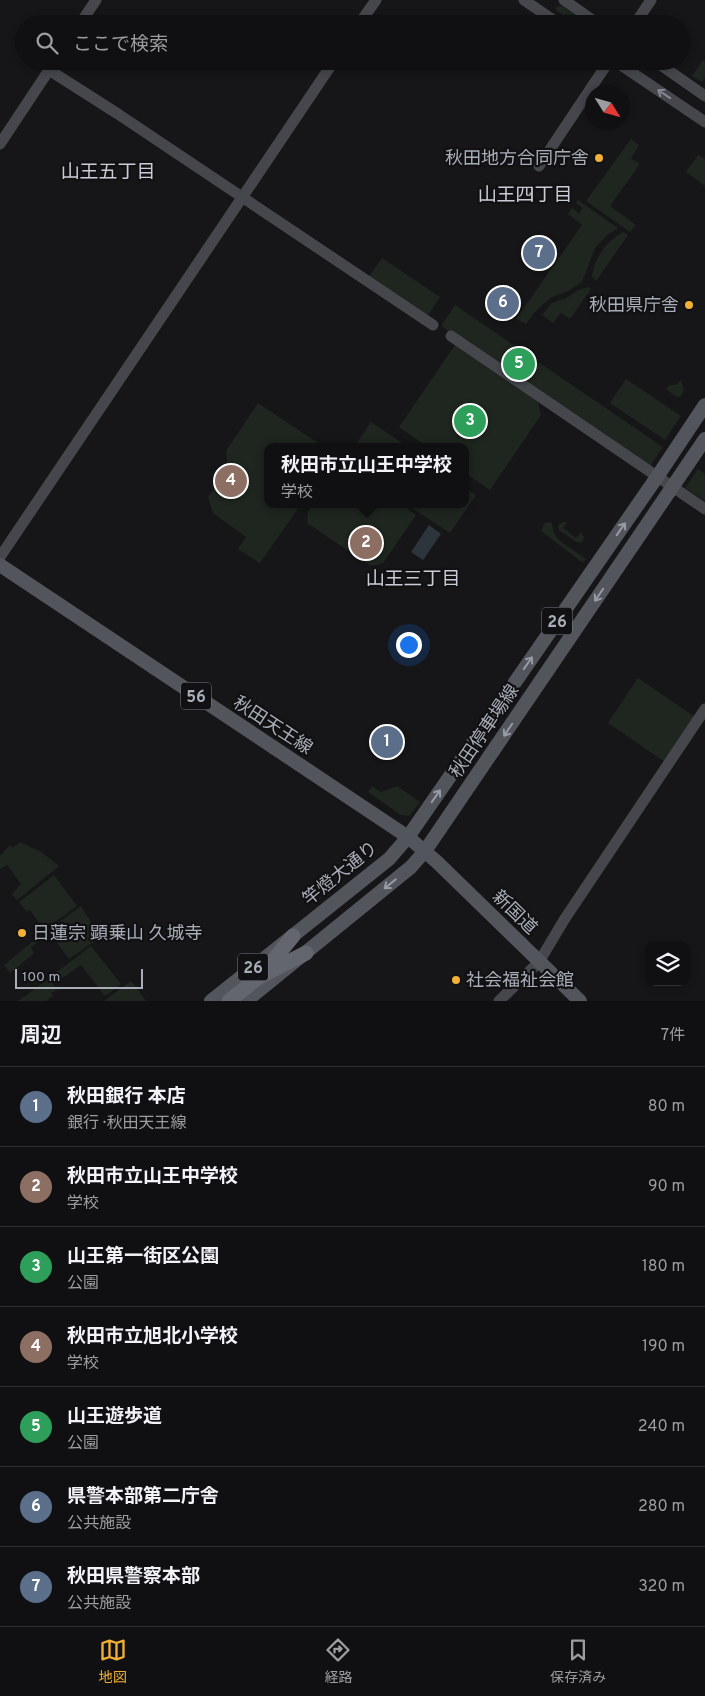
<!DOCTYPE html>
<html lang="ja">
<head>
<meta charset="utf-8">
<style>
  body { margin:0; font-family:Overpass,"Noto Sans JP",sans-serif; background:#19191b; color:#f1f3f6 }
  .controls { position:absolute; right:15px; bottom:15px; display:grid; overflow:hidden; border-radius:10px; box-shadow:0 2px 8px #0003 }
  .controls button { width:45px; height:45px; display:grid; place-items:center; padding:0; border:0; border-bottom:1px solid #303032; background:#101012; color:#f1f3f6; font:25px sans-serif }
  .compass { position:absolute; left:585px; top:85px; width:45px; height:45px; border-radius:50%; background:#101012; box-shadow:0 2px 8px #0003; rotate:127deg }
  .scale { position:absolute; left:15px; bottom:12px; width:128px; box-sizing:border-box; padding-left:5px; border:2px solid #a8adb8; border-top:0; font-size:14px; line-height:18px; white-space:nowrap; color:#a8adb8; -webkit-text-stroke:4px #111113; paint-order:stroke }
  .you { position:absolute; left:408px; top:644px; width:18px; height:18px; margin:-12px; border:4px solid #fff; border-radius:50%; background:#1a73e8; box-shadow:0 0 0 8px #1a73e833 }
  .badge { display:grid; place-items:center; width:32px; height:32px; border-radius:50%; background:#f2b134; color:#fff; font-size:16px; font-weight:700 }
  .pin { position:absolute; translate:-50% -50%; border:2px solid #fff; box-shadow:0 1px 5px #0006 }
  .popup { position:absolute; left:264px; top:443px; width:205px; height:65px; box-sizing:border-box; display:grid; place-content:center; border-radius:10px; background:#101012; filter:drop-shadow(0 1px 4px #0005); font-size:16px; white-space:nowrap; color:#9c9d9f }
  .popup b { font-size:19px; color:#f1f3f6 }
  .popup::after { content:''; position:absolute; left:50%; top:100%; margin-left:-10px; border:10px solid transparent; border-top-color:#101012 }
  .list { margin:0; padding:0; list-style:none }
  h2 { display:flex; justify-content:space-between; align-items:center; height:65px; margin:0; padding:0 20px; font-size:21px }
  h2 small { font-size:16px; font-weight:400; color:#9c9d9f }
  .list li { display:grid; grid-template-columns:32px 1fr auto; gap:15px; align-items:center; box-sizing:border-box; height:80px; padding:0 20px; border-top:1px solid #303032 }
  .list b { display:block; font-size:19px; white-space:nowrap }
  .list p { margin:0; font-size:16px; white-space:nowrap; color:#9c9d9f }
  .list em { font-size:16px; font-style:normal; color:#9c9d9f }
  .icon { flex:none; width:28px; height:28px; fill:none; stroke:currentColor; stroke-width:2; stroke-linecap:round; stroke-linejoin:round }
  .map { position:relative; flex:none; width:705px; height:1001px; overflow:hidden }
  .search { position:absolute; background:#101012; box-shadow:0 2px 8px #0003; left:15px; right:15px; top:15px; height:55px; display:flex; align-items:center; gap:12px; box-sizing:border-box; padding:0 18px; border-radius:28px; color:#9c9d9f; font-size:19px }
  .sheet { height:625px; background:#101012 }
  nav { display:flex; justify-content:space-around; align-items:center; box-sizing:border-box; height:70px; border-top:1px solid #303032; background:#101012; font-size:14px; color:#9c9d9f }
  nav a { display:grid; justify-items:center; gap:2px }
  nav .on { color:#f2b134 }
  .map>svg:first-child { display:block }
  .green { fill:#1e261f }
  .water { fill:#2c353c }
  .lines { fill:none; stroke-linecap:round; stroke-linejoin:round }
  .secondary { stroke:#45474d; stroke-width:11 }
  .primary { stroke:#53555c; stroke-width:14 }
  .highway { stroke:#63666e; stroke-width:15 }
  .oneway { stroke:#858993 }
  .oneway2 { stroke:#979ba6 }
  .poi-dot { fill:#f2b134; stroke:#111113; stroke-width:2 }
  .labels { text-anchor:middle; stroke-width:4.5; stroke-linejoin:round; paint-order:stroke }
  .shield { fill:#111113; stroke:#7b7e86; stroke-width:1 }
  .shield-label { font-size:16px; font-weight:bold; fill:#a8adb8 }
  .poi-label { font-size:18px; fill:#a8adb8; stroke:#111113; text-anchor:end }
  .street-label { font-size:18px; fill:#a8adb8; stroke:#111113 }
  .neighbourhood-label { font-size:19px; fill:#c9ccd4; stroke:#111113 }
</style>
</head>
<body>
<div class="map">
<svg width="705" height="1001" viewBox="0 0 705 1001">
  <rect width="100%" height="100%" fill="#161618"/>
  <g class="green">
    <polygon points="557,6 562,6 587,24 575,24 557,11 555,8"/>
    <polygon points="703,60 705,61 705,78 702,82 692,76"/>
    <polygon points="631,139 639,145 631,158 640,164 610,206 636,225 630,232 586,201"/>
    <polygon points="698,155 705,159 705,186 686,172"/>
    <polygon points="578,200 618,228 606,236 595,248 582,282 568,291 550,298 534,313 526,324 516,319 582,225 568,214 572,208 579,214 583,208 576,203"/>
    <path d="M623,232L628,235L596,281L592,276C595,256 606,242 623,232Z"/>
    <polygon points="382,258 440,297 427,317 368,278"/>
    <polygon points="588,287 591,289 570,319 561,313 553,323 542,315 552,303 559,300 565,299 578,290"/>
    <polygon points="455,305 663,447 649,468 441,326"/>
    <polygon points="455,345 538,402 541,415 490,490 465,473 465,447 427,447 399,427"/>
    <polygon points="626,379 681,416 665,440 610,403"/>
    <polygon points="681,380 684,390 680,397 675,396 666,389 670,385 676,385"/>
    <polygon points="258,403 324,447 267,447 267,504 301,504 260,563 238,549 246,537 213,513 208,497 228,468 226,451"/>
    <polygon points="371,422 408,447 354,447"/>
    <polygon points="698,469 705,474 705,501 685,488"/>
    <polygon points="465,487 476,495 450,533 412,508 415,504 465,504"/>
    <polygon points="313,504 412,504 408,510 416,515 383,563 371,566 307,523 308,512"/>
    <polygon points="549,522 552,523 554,534 560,541 586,559 583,563 541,531 545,523"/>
    <polygon points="563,522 567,522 563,528 576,538 581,532 584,537 582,542 578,543 559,530 558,525"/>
    <polygon points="638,678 695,717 665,762 608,723"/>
    <polygon points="372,786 381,792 397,786 420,802 409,816 401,815 368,792"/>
    <polygon points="20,842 41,852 59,866 17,900 12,894 21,884 7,865 0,869 0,856 10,845 13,848"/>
    <polygon points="54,875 77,906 41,932 37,927 40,924 30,910 27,912 19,902"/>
    <polygon points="81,906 99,935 95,941 69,959 50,933 31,947 34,953 10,973 4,965 37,938"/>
    <polygon points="91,946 121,984 105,996 81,965 55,983 50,977"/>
    <polygon points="49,979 57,990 51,993 53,996 46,1001 18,1001"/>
    <polygon points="131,981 146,1001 104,1001"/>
  </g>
  <polygon class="water" points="429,525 441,534 423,560 411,552"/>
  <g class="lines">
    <g class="secondary">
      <polyline points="524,0 559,24"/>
      <polyline points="564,0 598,24"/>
      <polyline points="80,24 96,0"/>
      <polyline points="359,24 376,0"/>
      <polyline points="635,24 651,0"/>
      <polyline points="615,61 705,122"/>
      <polyline points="655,61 705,96"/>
      <polyline points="49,70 118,114 433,325"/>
      <polyline points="0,144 55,61"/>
      <polyline points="539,166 609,61"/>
      <polyline points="451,336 705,509"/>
      <polyline points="0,557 334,61"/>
      <polyline points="499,1001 539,962 564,920 705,709"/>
    </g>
    <g class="primary">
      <polyline points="0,565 408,837 437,862 580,1001"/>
      <polyline points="211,1001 389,859 408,837 657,477 705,405"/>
      <polyline points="246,1001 411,867 425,851 705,439"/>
    </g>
    <g class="highway">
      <polyline points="267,968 293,936"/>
      <polyline points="229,1001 259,977 306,953"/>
    </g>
  </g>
  <defs><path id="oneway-shaft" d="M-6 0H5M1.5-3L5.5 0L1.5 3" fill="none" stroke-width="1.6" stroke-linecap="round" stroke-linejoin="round" transform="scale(1.25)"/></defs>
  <use class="oneway" href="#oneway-shaft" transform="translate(664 94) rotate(-146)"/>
  <g class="oneway2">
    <use href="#oneway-shaft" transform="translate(621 529) rotate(-55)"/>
    <use href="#oneway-shaft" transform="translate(599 595) rotate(124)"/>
    <use href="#oneway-shaft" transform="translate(528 663) rotate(-55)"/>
    <use href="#oneway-shaft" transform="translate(508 730) rotate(124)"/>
    <use href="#oneway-shaft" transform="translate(436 796) rotate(-55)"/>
    <use href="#oneway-shaft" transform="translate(390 884) rotate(141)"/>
  </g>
  <g class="poi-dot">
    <circle cx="599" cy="158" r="5"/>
    <circle cx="689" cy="305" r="5"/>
    <circle cx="22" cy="933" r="5"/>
    <circle cx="456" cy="980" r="5"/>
  </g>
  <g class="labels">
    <g class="shield">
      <rect x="542" y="607.5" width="30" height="27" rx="4"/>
      <rect x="181" y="682.5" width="30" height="27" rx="4"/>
      <rect x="238" y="953.5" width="30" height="27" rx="4"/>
    </g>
    <g class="shield-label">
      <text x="557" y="627">26</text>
      <text x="196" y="702">56</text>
      <text x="253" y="973">26</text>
    </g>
    <g class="poi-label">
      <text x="589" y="164">秋田地方合同庁舎</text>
      <text x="679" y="311">秋田県庁舎</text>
      <text x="32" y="939" text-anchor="start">日蓮宗 顕乗山 久城寺</text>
      <text x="466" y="986" text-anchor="start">社会福祉会館</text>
    </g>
    <g class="street-label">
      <text transform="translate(273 725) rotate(33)" y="6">秋田天王線</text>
      <text transform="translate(484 731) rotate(-56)" y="6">秋田停車場線</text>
      <text transform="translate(340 873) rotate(-39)" y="6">竿燈大通り</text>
      <text transform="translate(515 912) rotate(44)" y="6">新国道</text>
    </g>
    <g class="neighbourhood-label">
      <text x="108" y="178">山王五丁目</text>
      <text x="525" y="201">山王四丁目</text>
      <text x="413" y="585">山王三丁目</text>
    </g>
  </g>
</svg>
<div class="controls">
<button><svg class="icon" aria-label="layers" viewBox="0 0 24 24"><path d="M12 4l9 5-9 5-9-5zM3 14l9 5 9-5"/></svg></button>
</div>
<svg class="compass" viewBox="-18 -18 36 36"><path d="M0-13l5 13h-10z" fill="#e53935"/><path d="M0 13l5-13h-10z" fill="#9c9d9f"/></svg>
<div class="scale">100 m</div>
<div class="you"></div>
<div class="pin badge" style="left:387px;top:742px;background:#5c6f8a">1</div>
<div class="pin badge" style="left:366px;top:543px;background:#8d6e63">2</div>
<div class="popup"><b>秋田市立山王中学校</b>学校</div>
<div class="pin badge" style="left:470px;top:421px;background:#2e9e5b">3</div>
<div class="pin badge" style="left:231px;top:481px;background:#8d6e63">4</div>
<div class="pin badge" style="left:519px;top:364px;background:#2e9e5b">5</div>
<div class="pin badge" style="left:503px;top:303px;background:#5c6f8a">6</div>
<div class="pin badge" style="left:539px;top:253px;background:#5c6f8a">7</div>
<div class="search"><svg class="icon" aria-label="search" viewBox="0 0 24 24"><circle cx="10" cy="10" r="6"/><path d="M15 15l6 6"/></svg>ここで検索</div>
</div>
<section class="sheet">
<h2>周辺<small>7件</small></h2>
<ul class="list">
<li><span class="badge" style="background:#5c6f8a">1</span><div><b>秋田銀行 本店</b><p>銀行 · 秋田天王線</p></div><em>80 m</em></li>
<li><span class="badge" style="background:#8d6e63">2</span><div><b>秋田市立山王中学校</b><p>学校</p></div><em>90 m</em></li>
<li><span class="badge" style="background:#2e9e5b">3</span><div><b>山王第一街区公園</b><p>公園</p></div><em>180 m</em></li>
<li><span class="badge" style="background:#8d6e63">4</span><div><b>秋田市立旭北小学校</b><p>学校</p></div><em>190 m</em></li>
<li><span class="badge" style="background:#2e9e5b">5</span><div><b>山王遊歩道</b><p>公園</p></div><em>240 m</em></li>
<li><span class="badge" style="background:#5c6f8a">6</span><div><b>県警本部第二庁舎</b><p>公共施設</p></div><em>280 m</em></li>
<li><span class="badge" style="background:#5c6f8a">7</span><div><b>秋田県警察本部</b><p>公共施設</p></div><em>320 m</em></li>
</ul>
</section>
<nav>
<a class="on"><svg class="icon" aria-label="map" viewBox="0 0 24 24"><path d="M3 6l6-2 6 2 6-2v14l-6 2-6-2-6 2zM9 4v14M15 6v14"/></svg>地図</a>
<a><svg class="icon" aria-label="directions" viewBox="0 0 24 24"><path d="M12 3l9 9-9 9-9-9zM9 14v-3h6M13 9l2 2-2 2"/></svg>経路</a>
<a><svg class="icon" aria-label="saved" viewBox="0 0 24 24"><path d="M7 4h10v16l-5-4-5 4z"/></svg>保存済み</a>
</nav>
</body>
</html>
